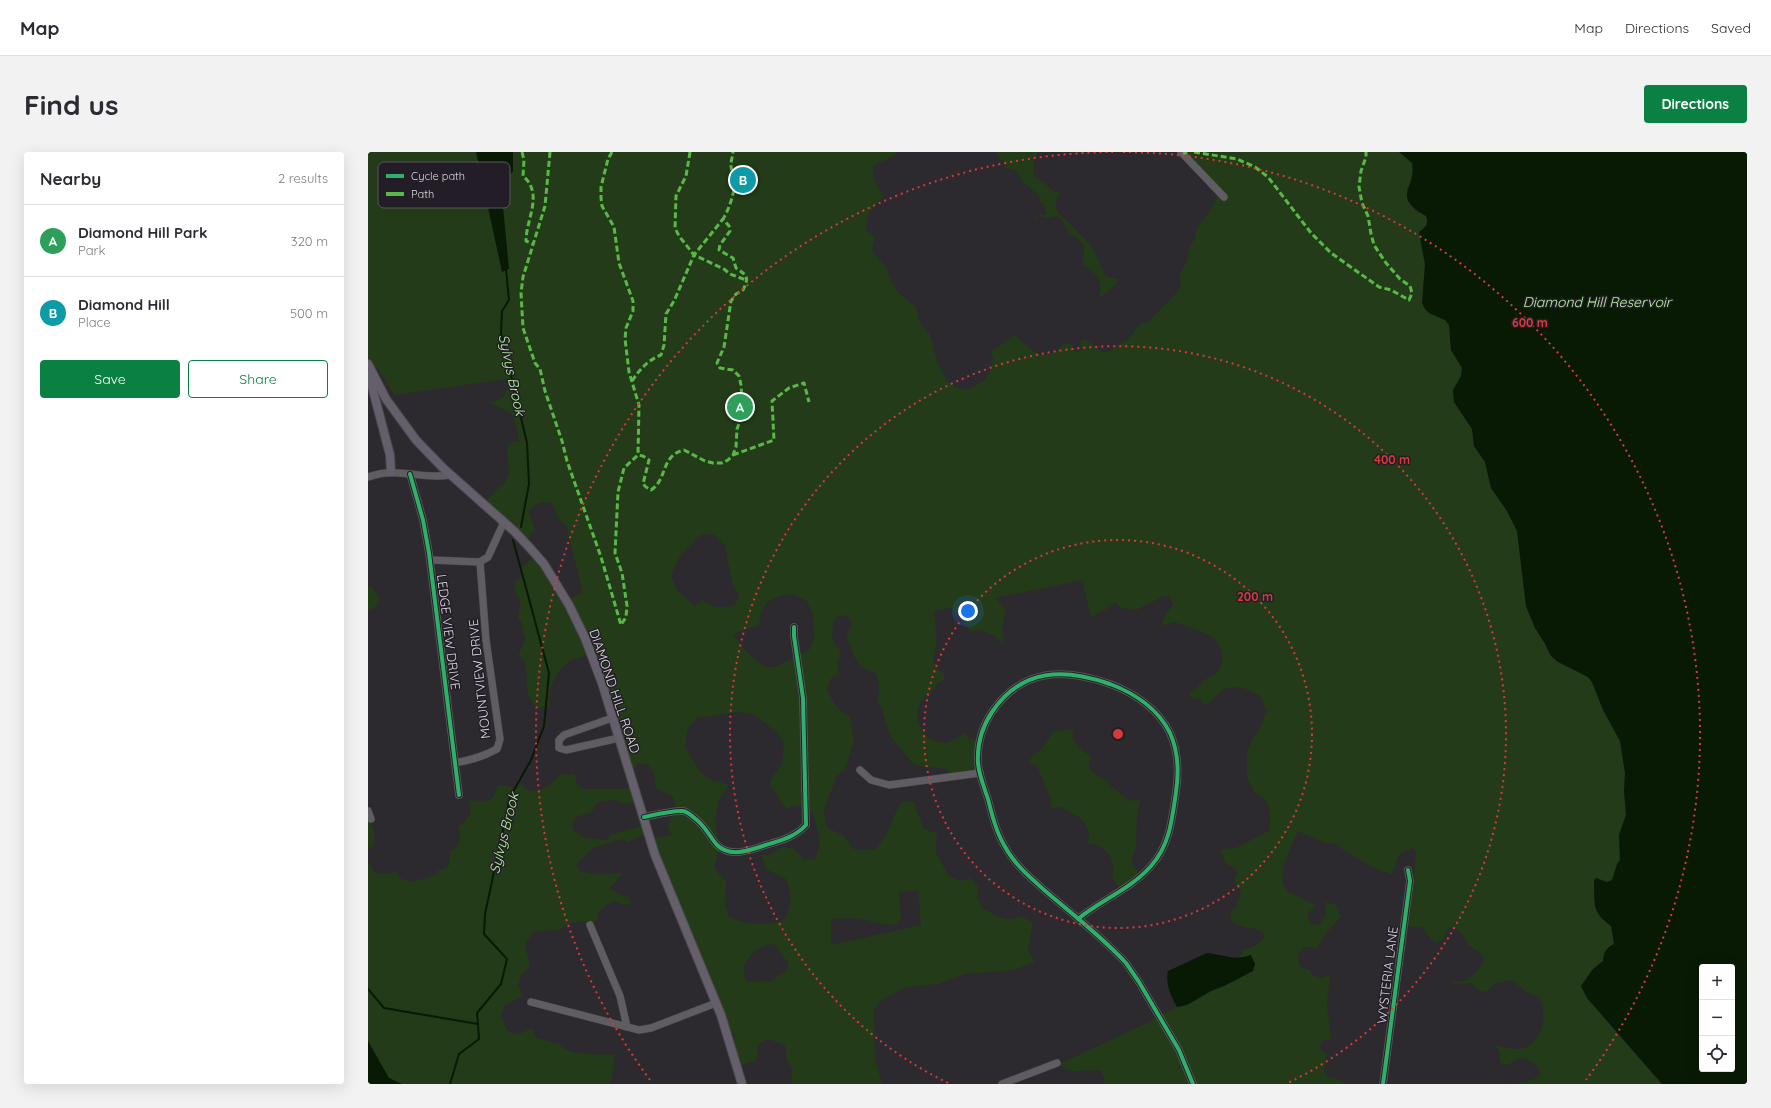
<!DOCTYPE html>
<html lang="en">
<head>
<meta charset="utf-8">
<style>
  body { margin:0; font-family:Quicksand,sans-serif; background:#f2f2f3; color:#2b2b33 }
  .controls { position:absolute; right:12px; bottom:12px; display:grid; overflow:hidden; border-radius:4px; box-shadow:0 4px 16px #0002 }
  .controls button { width:36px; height:36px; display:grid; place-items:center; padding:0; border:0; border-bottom:1px solid #e1e1e2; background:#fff; color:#2b2b33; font:20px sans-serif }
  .you { position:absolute; left:600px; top:459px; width:14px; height:14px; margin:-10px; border:3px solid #fff; border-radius:50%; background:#1a73e8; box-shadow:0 0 0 6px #1a73e833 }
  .badge { display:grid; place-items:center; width:26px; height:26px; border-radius:50%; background:#0b8043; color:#fff; font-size:13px; font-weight:700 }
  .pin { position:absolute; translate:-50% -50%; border:2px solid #fff; box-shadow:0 1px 4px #0006 }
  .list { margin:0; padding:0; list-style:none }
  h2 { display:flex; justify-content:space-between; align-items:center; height:52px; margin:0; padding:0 16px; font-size:17px }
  h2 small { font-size:13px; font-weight:400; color:#7c7c81 }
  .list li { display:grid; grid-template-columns:26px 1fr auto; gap:12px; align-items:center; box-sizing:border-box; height:72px; padding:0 16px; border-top:1px solid #e1e1e2 }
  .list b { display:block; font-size:15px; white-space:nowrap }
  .list p { margin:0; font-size:13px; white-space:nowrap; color:#7c7c81 }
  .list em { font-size:13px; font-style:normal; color:#7c7c81 }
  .actions { display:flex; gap:8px; padding:12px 16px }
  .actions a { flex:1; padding:9px 0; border:1px solid #0b8043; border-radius:4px; text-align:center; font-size:14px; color:#0b8043 }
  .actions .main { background:#0b8043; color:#fff }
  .icon { flex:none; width:22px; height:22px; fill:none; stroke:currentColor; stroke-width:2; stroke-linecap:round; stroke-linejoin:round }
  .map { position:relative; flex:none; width:1379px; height:932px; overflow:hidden; border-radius:4px }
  header { display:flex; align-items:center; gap:24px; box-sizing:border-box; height:56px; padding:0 20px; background:#fff; border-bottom:1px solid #e1e1e2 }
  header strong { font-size:19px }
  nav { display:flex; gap:22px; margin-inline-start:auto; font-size:14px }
  .intro { display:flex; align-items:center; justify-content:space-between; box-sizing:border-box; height:96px; padding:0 24px }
  h1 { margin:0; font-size:28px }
  .button { padding:10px 18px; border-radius:4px; background:#0b8043; color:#fff; font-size:14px; font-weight:700 }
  main { display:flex; gap:24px; padding:0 24px }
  aside { flex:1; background:#fff; border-radius:4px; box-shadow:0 4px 16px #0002 }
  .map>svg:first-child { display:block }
  .green { fill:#233b19; fill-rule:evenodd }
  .water { fill:#091a04; fill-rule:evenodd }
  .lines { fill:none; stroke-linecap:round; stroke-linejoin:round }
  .stream { stroke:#091a04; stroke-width:2 }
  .minor-casing { stroke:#49474b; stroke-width:8 }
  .major-casing { stroke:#49474b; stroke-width:10 }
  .minor { stroke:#5f5d61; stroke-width:7 }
  .major { stroke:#645f6a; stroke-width:8 }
  .quiet { stroke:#58b947; stroke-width:3; stroke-dasharray:6 3; stroke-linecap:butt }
  .cycleway-casing { stroke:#231d27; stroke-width:6 }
  .cycleway { stroke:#2db169; stroke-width:4 }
  .ring { fill:none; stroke:#d73a3a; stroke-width:2; stroke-dasharray:2 4 }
  .labels { text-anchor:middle; stroke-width:3; stroke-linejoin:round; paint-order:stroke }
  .street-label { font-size:13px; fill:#dddae1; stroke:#231d27 }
  .water-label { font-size:14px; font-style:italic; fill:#b5f29d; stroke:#231d27 }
  .key { fill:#231d27; stroke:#5b565f; stroke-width:1 }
  .key-label { font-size:11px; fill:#dddae1 }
  .centre { fill:#d73a3a; stroke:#231d27; stroke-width:2 }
  .ring-label { font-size:12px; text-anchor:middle; font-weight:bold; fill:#d73a3a; stroke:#231d27; stroke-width:3; stroke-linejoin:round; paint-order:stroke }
</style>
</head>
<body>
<header>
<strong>Map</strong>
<nav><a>Map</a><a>Directions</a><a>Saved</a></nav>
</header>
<div class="intro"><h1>Find us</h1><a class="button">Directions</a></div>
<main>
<aside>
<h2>Nearby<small>2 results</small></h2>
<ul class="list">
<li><span class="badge" style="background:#2e9e5b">A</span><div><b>Diamond Hill Park</b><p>Park</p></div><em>320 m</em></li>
<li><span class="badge" style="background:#0f9aa8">B</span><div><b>Diamond Hill</b><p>Place</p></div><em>500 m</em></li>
</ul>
<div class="actions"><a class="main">Save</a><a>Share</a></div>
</aside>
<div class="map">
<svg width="1379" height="932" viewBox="0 0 1379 932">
  <rect width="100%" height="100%" fill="#2c292f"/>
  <g class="green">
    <path d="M0,0H532C527,2 524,4 520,7C514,11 511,8 505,15L506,27L515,44L500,62L498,77L507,85L504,99L518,115L524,131L532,142L548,155L552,172L562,182L569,209L579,228L588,235L599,238L616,229L622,219L625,206L623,199L633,193L645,183H647C664,199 677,214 696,191L703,192L708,200L712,199L713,197L712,189L718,187L732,199L738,201L760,187L773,171L780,170L811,138L813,131L811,125L819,109L822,93L827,87L828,77L844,56L851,39L814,0H1031C1048,10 1050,20 1039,37L1045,57L1058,64C1061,71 1057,76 1051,80L1057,112L1054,151L1057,157L1061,161L1077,168L1081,173L1083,198L1094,215L1093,224L1085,238L1086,250L1104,277L1106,294L1117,310L1123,336L1139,359L1149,379L1158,454L1167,476L1176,490L1183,504L1190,510L1220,525L1224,530L1235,558L1252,589L1257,621L1256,639L1258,663L1251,683L1252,708L1249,712L1245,728L1239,730L1231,729V765L1243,774L1246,792L1236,801L1235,809L1225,817L1213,834L1219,846L1294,932H1140C1152,931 1163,931 1172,923C1172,915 1160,905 1152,906C1147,906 1143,913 1138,913C1136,913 1134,911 1132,910V901L1126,892C1136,896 1153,901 1163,892C1167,889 1166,886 1171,883C1177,869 1177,859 1171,845L1158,840L1144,828L1126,832L1119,840L1112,839L1103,831L1089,832L1084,831L1085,828C1099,834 1108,820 1116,809L1114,802L1099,792L1097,787L1089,777L1081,775L1075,787L1069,791L1063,787L1054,775L1038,774L1047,711L1048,701L1046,696C1024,701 1032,709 1024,722L1008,717L975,698L968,692L957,691L930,679C924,694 903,730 923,741C931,745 941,748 947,754L940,762L941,770L945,773L951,772L958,764L957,750L968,753L973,764C966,773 952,787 950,796L937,795C930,799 929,807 932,815L942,818L944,823L953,826L962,823C962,833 959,843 959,852C959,862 964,880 963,887L956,888L951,894L959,903L956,918L959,925L968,926L977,932H736V925L733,919C716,916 704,925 691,912L790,866L804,857L819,853L843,839L856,834L885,819L883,803L872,807L874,799L890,792L897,785L894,779C882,775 872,777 863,768L862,759L868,755L873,740L866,727L869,723L867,717L857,711L852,698L870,695L902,678C902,662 904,647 887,641L879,626V600L884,587L890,581L898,559L893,545C882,536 860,530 849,543C845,547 843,550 838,554L831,547L822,545V541C828,538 831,532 836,528C840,525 846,524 849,520C853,516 855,508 854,503C851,479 824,478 807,470L792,474L796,465L805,452L803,447L800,444L794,445L768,458L752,456L748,451H746C739,459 731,459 723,466C721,453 716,441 715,428L627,446L638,457L634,476L636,493L627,484L611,477L603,480L589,461L581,456L566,459L569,488L565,510L567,514L576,522V528C568,531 568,535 563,541C561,543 556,545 554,548C545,561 550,579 563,587C567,589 573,590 578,591L590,586L595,581L601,586L612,588L611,623L583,627L579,617L566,615L560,616L545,612L522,584L512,552L509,550C512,538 512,532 507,520C503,519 498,518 495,516C485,509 483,493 478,483L483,475V469L478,464L471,463L465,470C465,487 461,484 473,500L469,510L471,522L464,525L459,536C464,550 469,557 482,565L486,589L477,618L468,624C464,645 451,653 459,675L477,685L485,697L506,698C521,684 523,666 534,649L547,650V654L556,677L570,682L568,689V701L581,724L592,729L602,726L611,735L609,744L615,757C630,764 638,771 654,764L665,771L660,798L667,810L647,818L597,822L570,832L539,835L514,848L506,858L507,906L514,932H424V916L419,909L418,896L415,892L399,887L391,892L388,909L370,914L364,897L367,882L359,879L343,838L347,831L339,828L282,687L304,683L299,675L309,658L305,645L288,636L286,621L280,613L270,611L262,621L222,502L201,509L190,520L181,539V553L172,557C169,554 162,550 161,545C156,533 163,510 150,503C154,498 153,492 158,487C153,480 157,473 150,466L152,449L146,438L148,428L152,426L155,421L154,415L168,404L200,447L214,441V437L198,373L193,370L184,351C175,349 167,351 161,359L167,378L155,390L115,353L128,338L136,332L141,321L139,295L145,289L149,290L151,288L149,276L143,261L121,251L135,246L141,232L139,227L26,243L10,216L4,218L0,212ZM345,382L357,393L364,431L371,444L366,454L348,455L334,448L327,454L308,437L303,423L312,404L332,383ZM424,442L438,448L445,462L446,486L441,498C433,501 412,514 405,515C391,517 372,492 365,482L391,473C393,449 402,445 424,442ZM370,560L384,562L408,579L416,590L414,612L402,628L403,634L418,657L429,653L445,661L452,690L447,708H437L425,696L413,695L402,703H393L398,717L418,727C424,742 424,752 417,767C399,775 379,772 361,765L357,754L358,730L346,716L351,699L347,669L351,647L361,634C353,628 346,631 340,626C330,620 324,605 317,595L319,578L329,566ZM550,738L553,773L463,793V767L487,766L521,773L530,771L533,767L531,740ZM404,792L408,794L420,811L419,819L411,823L403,830C395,828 386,832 378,828L375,815C382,803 389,794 404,792Z"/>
    <path d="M630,0H670C667,6 664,16 666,23L687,40L694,39C689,45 686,51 689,59L723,93L732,110L736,123L741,125L750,127L749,132L733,145L731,144C737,130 726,119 715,112L716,93L707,85L701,82L694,68L689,64L678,66L672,64L665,68L669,63H678V59L675,51L672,50V44L656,31L647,18L637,16L636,10L630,5Z"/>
    <polygon points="0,434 4,435 11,444 10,453 4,457 0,458"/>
    <path d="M705,577C703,591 713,598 724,605L721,610C723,627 737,622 742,634C755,640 754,651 772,648V650L769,665L768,694L763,710L773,724L754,738L744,726C745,722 746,717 745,713C744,701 731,691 720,692L721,681L717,671L711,665L692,655L682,657L683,647L669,614L660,610L666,602L673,598L686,579Z"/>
    <path d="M192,621L202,623L206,621L210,634L216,637H254L266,634L267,650L256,652L247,648L230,650L223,661L210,664L204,671L205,678L217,686L240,688L242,683L244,682L276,673L277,682L260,690L254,687L225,696L209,712L211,718C228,726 237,720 255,721L242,736L252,743L261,745L263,753L253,752L248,749L239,752L236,756L231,759L230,766L224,774L219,769C210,770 200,769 193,777L166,780L157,792L162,814L154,823L150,833L155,844L136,854L133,863L139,878L149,883L164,876L168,886L192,892C199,904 234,903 247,902L243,932H34L21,926L0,889V709L7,721L14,722L29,720L32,726L43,730L68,723L70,718H75L81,714L83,697L86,698C94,689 93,687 90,675C99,667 108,660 99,648C114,650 126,653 129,634H139L146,636L153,632C157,636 161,640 167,639C175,638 189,629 192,621Z"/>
    <polygon points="0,661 6,680 6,694 0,698"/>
  </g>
  <g class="water">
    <polygon points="108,0 145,0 145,19 133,33 141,117 134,120"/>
    <path d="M1031,0H1379V932H1294L1219,846L1213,834L1225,817L1235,809C1236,800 1238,796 1246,792L1243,774C1223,759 1227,753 1226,729L1228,726L1239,730L1244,728L1249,712L1252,708L1251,683L1258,663L1256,639L1257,621L1252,589L1235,558L1224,530L1220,525L1190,510L1183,504L1176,490L1167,476L1158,454L1149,379L1139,359L1123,336L1117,310L1106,294L1104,277L1086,250L1085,238L1093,224L1094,216L1083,198L1081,173L1077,168L1061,161L1057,157L1054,151L1057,112L1051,80C1058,76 1061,71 1058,64C1022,44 1049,37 1044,11ZM1334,815H1364V917H1334Z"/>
    <path d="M839,801C857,803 865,809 883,803L887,812L885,819L856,834L843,839L819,853L809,855C803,844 797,832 800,819Z"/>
    <polygon points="0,889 21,926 34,932 0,932"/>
  </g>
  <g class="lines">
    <g class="stream">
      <polyline points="138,117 141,148 134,159 133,181 159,291 161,332 153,375"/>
      <polyline points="0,837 16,856 110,872"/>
      <polyline points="82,932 91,902 111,887 109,861 133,832 139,807 116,782 117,762 142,645 163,608 176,574 181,521 145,388"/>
    </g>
    <g class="minor-casing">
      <g id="minor">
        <polyline points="813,0 856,45"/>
        <polyline points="42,322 55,368 61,401 91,643"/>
        <path d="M0,325C31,314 52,328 82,323"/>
        <polyline points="62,408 112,410 120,405 136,370"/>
        <polyline points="244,566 196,583 191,588 191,596 198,598 251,586"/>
        <path d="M87,611C102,608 115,605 129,597L132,587L118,488L112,410"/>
        <polyline points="492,618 503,628 521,633 612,621"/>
        <polyline points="0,659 3,667"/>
        <path d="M276,665C286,663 305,658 315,659C321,660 325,665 330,669C338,676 342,685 349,693C363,707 385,697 401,692C415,688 428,684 438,673L435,546L426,484V475"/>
        <path d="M710,767C733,748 763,737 783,714C802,693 804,667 808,640C811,620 811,601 802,581C790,557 766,541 742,532C696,516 654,516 624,560C614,575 609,593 610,611C611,623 616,635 620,647C624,663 628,679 636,693C647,714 665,728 682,743C708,765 735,786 758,811L771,830L811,898L825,932"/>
        <polyline points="222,773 252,844 259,875"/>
        <polyline points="163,850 271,878 283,876 348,851"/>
        <polyline points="634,932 689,911"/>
        <polyline points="1015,932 1042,729 1040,718"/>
      </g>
    </g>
    <g class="major-casing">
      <g id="major">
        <polyline points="0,212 18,247 48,288 75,316 146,379 162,396 176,412 201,453 217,486 234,531 287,703 353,863 374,932"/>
        <polyline points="1,223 22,303 23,320"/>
      </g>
    </g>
    <use href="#minor" class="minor"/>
    <use href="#major" class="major"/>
    <g class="quiet">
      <path d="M154,0L156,8L155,24C176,42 158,67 158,89L165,92"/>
      <path d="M182,0L177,54L155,125L153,141L155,176L167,211L172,217L177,239L194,289L199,309L233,405L253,473L258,465L259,454L254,421L247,401L250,340L256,316L270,303L275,304L281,308L275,332L278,335L283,338C300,327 292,304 316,298L337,309L345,311H354L360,308L365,303L368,295L369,277L375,260L373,233L371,224L365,218L352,216L349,211L356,195L363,149L368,142L375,138C382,124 378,123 368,116L365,106L351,98L352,93L362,79L361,74L355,67C363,54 366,39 369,23C359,16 364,10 365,0"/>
      <polyline points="244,0 240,7 233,35 233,46 234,54 246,75 251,111 265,149 265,159 258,176 257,187 261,220 271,253 270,303"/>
      <polyline points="322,0 318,24 308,44 307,76 311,84 326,103 356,117 362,122 378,128"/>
      <polyline points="826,0 869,7 887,15 900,25 943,81 963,101 1011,135 1023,138 1041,148 1044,141 1042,134 1032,127 1018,111 1006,93 1003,82 1000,64 994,51 991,35 993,19 998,5 998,0"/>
      <polyline points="815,2 819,0"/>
      <path d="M264,229C272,217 280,208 293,203L296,193L298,162L306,149L326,103L355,67"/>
      <polyline points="365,303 406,288 404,249 421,236 436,231 441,250"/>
    </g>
    <g class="cycleway-casing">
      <g id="cycleway">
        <polyline points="42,322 55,368 61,401 91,643"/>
        <path d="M276,665C286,663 305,658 315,659C321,660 325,665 330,669C338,676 342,685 349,693C363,707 385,697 401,692C415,688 428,684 438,673L435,546L426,484V475"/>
        <path d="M710,767C733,748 763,737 783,714C802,693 804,667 808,640C811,620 811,601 802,581C790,557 766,541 742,532C696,516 654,516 624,560C614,575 609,593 610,611C611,623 616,635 620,647C624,663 628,679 636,693C647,714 665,728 682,743C708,765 735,786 758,811L771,830L811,898L825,932"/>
        <polyline points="1015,932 1042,729 1040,718"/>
      </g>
    </g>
    <use href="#cycleway" class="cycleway"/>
  </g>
  <g class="ring">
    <circle cx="750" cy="582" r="194"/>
    <path d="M580 931A388 388 0 1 1 920 931"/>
    <path d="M282 928A582 582 0 0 1 745 0M755 0A582 582 0 0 1 1218 928"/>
  </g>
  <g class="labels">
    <g class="street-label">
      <text transform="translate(81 480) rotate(83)" y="5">LEDGE VIEW DRIVE</text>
      <text transform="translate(111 527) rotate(-96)" y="5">MOUNTVIEW DRIVE</text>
      <text transform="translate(247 539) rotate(71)" y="5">DIAMOND HILL ROAD</text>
      <text transform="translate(1019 823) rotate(-83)" y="5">WYSTERIA LANE</text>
    </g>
    <g class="water-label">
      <text x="1229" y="155">Diamond Hill Reservoir</text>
      <text transform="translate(144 223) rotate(78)" y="5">Sylvys Brook</text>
      <text transform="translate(136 681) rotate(-76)" y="5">Sylvys Brook</text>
    </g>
  </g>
  <rect x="10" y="10" width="132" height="46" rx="6" class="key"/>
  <rect x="18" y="22" width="18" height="4" fill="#2db169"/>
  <rect x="18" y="40" width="18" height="4" fill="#58b947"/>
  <g class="key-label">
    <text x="43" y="28">Cycle path</text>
    <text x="43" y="46">Path</text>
  </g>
  <circle cx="750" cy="582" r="6" class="centre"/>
  <g class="ring-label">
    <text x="1162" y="175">600 m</text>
    <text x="1024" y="312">400 m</text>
    <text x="887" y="449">200 m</text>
  </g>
</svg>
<div class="controls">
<button>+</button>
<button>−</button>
<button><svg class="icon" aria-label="locate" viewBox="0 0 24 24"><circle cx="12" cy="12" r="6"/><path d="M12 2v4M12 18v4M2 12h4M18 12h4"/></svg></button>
</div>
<div class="you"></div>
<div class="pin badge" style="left:372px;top:255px;background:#2e9e5b">A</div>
<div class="pin badge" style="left:375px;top:28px;background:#0f9aa8">B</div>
</div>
</main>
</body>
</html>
